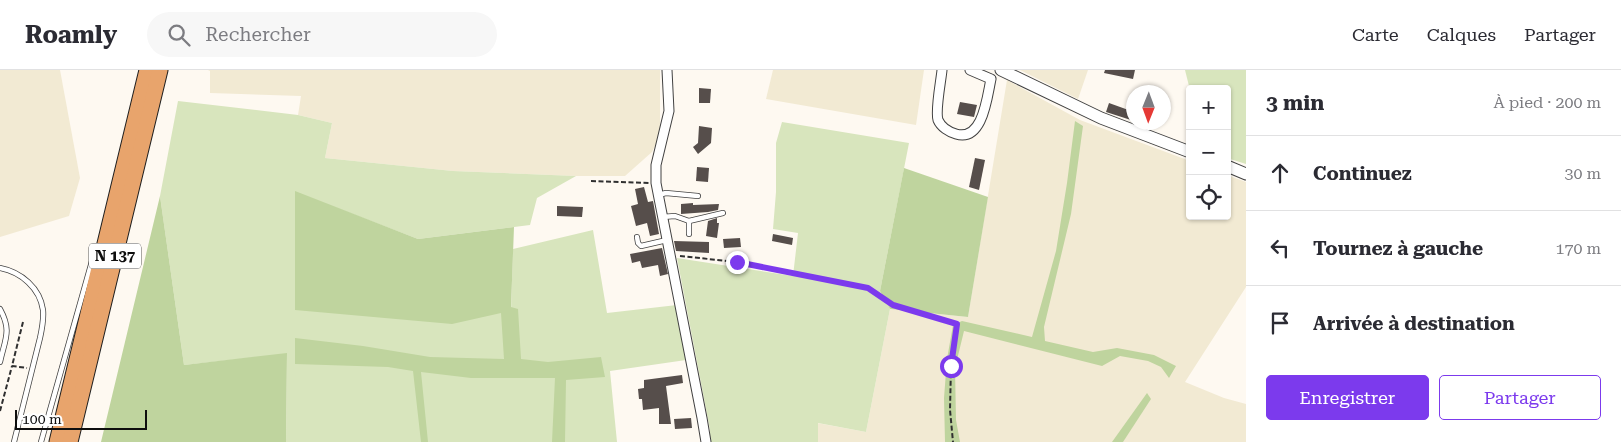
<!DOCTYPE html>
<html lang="fr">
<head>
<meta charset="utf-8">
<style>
  body { margin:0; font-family:"Roboto Serif",serif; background:#f7f7f7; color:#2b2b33 }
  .controls { position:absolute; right:15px; top:15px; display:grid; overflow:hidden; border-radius:5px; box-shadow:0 1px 4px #0004 }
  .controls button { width:45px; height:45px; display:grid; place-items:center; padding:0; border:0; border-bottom:1px solid #e1e1e2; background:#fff; color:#2b2b33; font:25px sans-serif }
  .compass { position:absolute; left:1126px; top:15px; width:45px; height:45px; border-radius:50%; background:#fff; box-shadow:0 1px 4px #0004; rotate:181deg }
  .scale { position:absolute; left:15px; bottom:12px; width:132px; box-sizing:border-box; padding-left:5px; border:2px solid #0e0e0e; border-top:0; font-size:14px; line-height:18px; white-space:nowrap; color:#0e0e0e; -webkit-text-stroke:4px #fff; paint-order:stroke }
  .stop { position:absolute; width:15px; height:15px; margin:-11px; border:4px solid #7c3aed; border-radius:50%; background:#fff }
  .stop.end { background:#7c3aed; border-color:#fff; box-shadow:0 1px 5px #0008 }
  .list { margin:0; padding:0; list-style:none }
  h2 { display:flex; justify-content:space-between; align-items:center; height:65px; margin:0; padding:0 20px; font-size:21px }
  h2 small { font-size:16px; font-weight:400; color:#7c7c81 }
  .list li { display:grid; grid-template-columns:32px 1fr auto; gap:15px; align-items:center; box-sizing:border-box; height:75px; padding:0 20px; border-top:1px solid #e1e1e2 }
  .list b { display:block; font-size:19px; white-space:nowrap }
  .list em { font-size:16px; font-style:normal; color:#7c7c81 }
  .actions { display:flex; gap:10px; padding:15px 20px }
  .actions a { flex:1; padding:11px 0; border:1px solid #7c3aed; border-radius:5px; text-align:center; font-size:18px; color:#7c3aed }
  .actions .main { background:#7c3aed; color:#fff }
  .icon { flex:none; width:28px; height:28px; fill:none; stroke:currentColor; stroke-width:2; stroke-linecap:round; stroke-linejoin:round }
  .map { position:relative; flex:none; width:1246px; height:372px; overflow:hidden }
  header { display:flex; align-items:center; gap:30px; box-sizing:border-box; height:70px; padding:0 25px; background:#fff; border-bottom:1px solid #e1e1e2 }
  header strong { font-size:24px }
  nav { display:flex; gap:28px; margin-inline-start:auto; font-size:18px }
  .search { width:350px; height:45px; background:#f7f7f7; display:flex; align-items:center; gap:12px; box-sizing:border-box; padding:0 18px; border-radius:28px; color:#7c7c81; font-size:19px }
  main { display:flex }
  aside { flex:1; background:#fff }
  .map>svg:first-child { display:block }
  .farmland { fill:#f2ead3 }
  .green { fill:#d8e5bd }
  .forest { fill:#bfd49e }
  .building { fill:#564e4b }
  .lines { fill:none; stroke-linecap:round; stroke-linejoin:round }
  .service-casing { stroke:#414141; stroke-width:6 }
  .minor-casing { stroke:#414141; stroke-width:11 }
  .tertiary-casing { stroke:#414141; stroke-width:13 }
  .trunk-casing { stroke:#1f1f1f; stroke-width:17 }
  .path { stroke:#303030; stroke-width:2; stroke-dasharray:5 2.5; stroke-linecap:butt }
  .service { stroke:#fff; stroke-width:4.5 }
  .minor { stroke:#fff; stroke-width:9 }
  .tertiary { stroke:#fff; stroke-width:11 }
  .trunk { stroke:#e8a46c; stroke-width:15 }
  .route { stroke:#7c3aed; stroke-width:6 }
  .labels { text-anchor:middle; stroke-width:5; stroke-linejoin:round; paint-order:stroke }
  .shield { fill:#fff; stroke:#565656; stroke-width:1 }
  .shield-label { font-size:15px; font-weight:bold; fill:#0e0e0e }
</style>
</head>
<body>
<header>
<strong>Roamly</strong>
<div class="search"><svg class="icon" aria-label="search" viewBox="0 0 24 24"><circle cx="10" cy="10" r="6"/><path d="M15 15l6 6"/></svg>Rechercher</div>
<nav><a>Carte</a><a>Calques</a><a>Partager</a></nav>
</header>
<main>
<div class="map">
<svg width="1246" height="372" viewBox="0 0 1246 372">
  <rect width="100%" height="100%" fill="#fef9f1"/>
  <g class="farmland">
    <polygon points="0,0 60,0 80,108 69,146 0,167"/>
    <polygon points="208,0 660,0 660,66 652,82 625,106 576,106 453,101 325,88 332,53 298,45 301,26 210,23 210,1"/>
    <polygon points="773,0 924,0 916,55 766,29"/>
    <polygon points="1020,0 1088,0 1078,29"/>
    <polygon points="1007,10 1080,50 1190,91 1190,146 1227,146 1227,105 1246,112 1246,217 1185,312 1224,328 1246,334 1246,372 818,372 817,353 866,362 890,239 968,247"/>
  </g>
  <g class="green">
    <polygon points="1185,0 1246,0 1246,94 1227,88 1227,19 1190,19 1190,20"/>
    <polygon points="178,31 298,45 332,53 325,88 453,101 576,106 537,128 530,155 418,169 295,122 511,241 513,179 593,160 607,243 677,235 686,290 610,301 617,372 286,372 287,284 184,295 160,126"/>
    <polygon points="782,52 909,73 880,221 890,239 866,362 818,353 818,372 710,372 710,360 677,188 793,206 798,163 773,159 776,122 776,73"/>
  </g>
  <g class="forest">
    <polygon points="1075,51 1083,56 1071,144 1044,257 1045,271 1093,282 1117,278 1154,285 1176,296 1169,308 1161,297 1148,291 1120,286 1102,296 964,261 955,298 956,350 960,372 945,372 944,328 947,289 953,255 962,251 1032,267 1056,181 1067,113"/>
    <polygon points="904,98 988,127 968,247 890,239 880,221"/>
    <polygon points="295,121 418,169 514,157 511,237 518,239 521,289 548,292 601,287 605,307 566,310 565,372 552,372 555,308 471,308 421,302 428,372 421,372 413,301 388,297 295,294 295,268 363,276 430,287 504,289 501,243 452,254 295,240"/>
    <polygon points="160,126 184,295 287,283 286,372 101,372"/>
    <polygon points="1147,323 1151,329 1123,372 1112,372"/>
  </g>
  <g class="building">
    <polygon points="1105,0 1135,0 1133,9 1104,3"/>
    <polygon points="699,18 711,19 710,33 699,33"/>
    <polygon points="960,32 977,35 974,47 957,44"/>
    <polygon points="1109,33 1134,42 1134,51 1106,42"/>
    <polygon points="699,56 712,58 711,73 698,84 693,77 698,73"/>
    <polygon points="975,88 985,90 979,120 969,117"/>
    <polygon points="697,97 709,98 708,112 696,111"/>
    <polygon points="644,117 648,132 653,131 659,164 650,166 647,153 636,156 631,136 638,134 635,119"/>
    <polygon points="693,133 693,135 719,134 718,140 708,142 681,144 681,134"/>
    <polygon points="557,136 583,137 582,147 557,146"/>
    <polygon points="717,148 717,153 719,153 717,168 706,166 708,151"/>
    <polygon points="773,164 793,168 792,175 772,171"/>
    <polygon points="740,168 741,177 724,178 723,169"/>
    <polygon points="674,171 709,172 709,183 676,181"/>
    <polygon points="662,178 668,204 660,206 658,195 642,198 640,191 632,193 630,184"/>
    <polygon points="682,305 683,313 666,316 671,354 659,354 659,338 643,340 642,329 639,329 638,319 644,318 644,310"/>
    <polygon points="691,348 692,358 675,359 674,349"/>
  </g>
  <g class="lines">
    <g class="service-casing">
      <g id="service">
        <polyline points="658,125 666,123 698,126"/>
        <polyline points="662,147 675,146 689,151 723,143"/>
        <polyline points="689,151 689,164"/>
        <polyline points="637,167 638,173 641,176 667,170"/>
        <path d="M0,198C21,202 40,218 43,240C44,250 42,259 40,268L14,372"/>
        <path d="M0,239C12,261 5,269 0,292"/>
        <polyline points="41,372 92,191 96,184"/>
      </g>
    </g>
    <g class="minor-casing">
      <g id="minor">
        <polyline points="667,0 669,41 656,95 656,113 702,348 706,372"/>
        <path d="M942,0C941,11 935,41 938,50C941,57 949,62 956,64C983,72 987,27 991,9L970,0"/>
      </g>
    </g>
    <g class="tertiary-casing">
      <g id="tertiary">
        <polyline points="1001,0 1101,48 1190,82"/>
        <polyline points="1227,96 1246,104"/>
      </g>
    </g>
    <g class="trunk-casing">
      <g id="trunk">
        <polyline points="57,372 147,0"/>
        <polyline points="70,372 160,0"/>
      </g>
    </g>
    <g class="path">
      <polyline points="591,111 649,113"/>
      <polyline points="680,186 737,192 868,218 893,235 957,254 951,296 950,340 953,372"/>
      <polyline points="23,252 12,296 27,298"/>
      <polyline points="0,341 12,296"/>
    </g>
    <use href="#service" class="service"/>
    <use href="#minor" class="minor"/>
    <use href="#tertiary" class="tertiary"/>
    <use href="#trunk" class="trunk"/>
  </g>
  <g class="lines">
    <polyline class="route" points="737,192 868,218 893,235 957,254 951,296"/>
  </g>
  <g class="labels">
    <rect class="shield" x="89" y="173.5" width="52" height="25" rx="4"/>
    <g class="shield-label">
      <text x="115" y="191">N 137</text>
    </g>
  </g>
</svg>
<div class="controls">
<button>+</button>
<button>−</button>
<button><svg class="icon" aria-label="locate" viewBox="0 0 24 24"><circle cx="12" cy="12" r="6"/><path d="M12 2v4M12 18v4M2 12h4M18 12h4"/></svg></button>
</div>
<svg class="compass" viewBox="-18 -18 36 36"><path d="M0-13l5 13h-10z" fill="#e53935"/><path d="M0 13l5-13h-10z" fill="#7c7c81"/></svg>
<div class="scale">100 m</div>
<div class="stop" style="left:951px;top:296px"></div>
<div class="stop end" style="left:737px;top:192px"></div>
</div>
<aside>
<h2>3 min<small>À pied · 200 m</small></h2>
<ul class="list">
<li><svg class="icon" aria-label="ahead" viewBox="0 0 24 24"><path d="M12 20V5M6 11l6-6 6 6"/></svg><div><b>Continuez</b></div><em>30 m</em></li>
<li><svg class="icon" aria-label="left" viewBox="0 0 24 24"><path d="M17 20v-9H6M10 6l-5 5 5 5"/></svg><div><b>Tournez à gauche</b></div><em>170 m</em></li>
<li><svg class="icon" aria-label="arrive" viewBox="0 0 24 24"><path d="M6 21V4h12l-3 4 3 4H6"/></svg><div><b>Arrivée à destination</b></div></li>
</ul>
<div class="actions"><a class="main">Enregistrer</a><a>Partager</a></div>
</aside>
</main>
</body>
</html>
